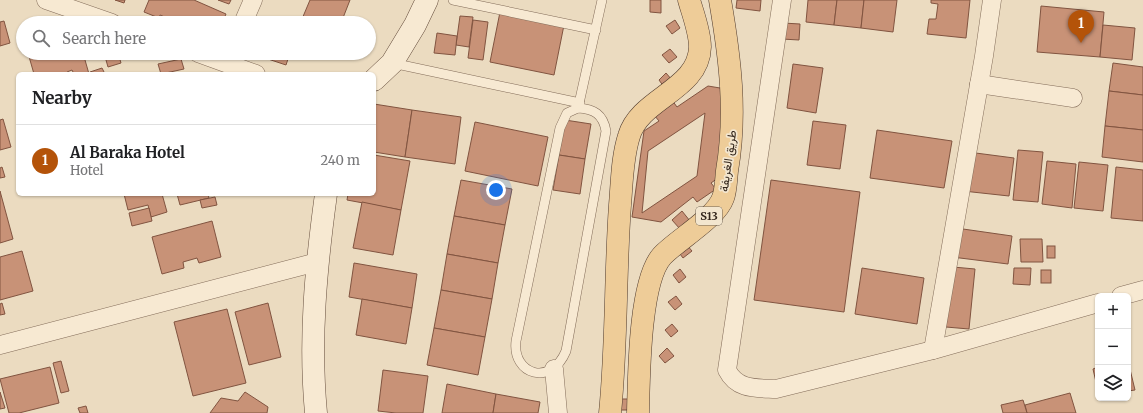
<!DOCTYPE html>
<html lang="en">
<head>
<meta charset="utf-8">
<style>
  body { margin:0; font-family:Merriweather,Vazirmatn,serif; background:#f6f6f6; color:#202124 }
  .controls { position:absolute; right:12px; bottom:12px; display:grid; overflow:hidden; border-radius:6px; box-shadow:0 1px 3px #0004 }
  .controls button { width:36px; height:36px; display:grid; place-items:center; padding:0; border:0; border-bottom:1px solid #e0e0e0; background:#fff; color:#202124; font:20px sans-serif }
  .you { position:absolute; left:496px; top:190px; width:14px; height:14px; margin:-10px; border:3px solid #fff; border-radius:50%; background:#1a73e8; box-shadow:0 0 0 6px #1a73e833 }
  .badge { display:grid; place-items:center; width:26px; height:26px; border-radius:50%; background:#b45309; color:#fff; font-size:13px; font-weight:700 }
  .pin { position:absolute; translate:-50% -33px; filter:drop-shadow(0 1px 2px #0008) }
  .pin::after { content:''; position:absolute; top:21px; width:14px; height:12px; background:inherit; clip-path:polygon(0 0,100% 0,50% 100%) }
  .list { margin:0; padding:0; list-style:none }
  h2 { display:flex; justify-content:space-between; align-items:center; height:52px; margin:0; padding:0 16px; font-size:17px }
  h2 small { font-size:13px; font-weight:400; color:#757577 }
  .list li { display:grid; grid-template-columns:26px 1fr auto; gap:12px; align-items:center; box-sizing:border-box; height:72px; padding:0 16px; border-top:1px solid #e0e0e0 }
  .list b { display:block; font-size:15px; white-space:nowrap }
  .list p { margin:0; font-size:13px; white-space:nowrap; color:#757577 }
  .list em { font-size:13px; font-style:normal; color:#757577 }
  .icon { flex:none; width:22px; height:22px; fill:none; stroke:currentColor; stroke-width:2; stroke-linecap:round; stroke-linejoin:round }
  .map { position:relative; flex:none; width:1143px; height:413px; overflow:hidden }
  .search { position:absolute; background:#fff; box-shadow:0 1px 3px #0004; left:16px; top:16px; width:360px; height:44px; display:flex; align-items:center; gap:10px; box-sizing:border-box; padding:0 14px; border-radius:22px; color:#757577; font-size:15px }
  .panel { position:absolute; background:#fff; box-shadow:0 1px 3px #0004; left:16px; top:72px; width:360px; height:124px; border-radius:6px }
  .map>svg:first-child { display:block }
  .building { fill:#c89277; stroke:#815440; fill-rule:evenodd }
  .lines { fill:none; stroke-linecap:round; stroke-linejoin:round }
  .lane-casing { stroke:#836c59; stroke-width:10 }
  .street-casing { stroke:#836c59; stroke-width:19 }
  .secondary-casing { stroke:#654d3c; stroke-width:23 }
  .primary-casing { stroke:#513b2d; stroke-width:23 }
  .lane { stroke:#f7e9d2; stroke-width:9 }
  .street { stroke:#f7e9d2; stroke-width:18 }
  .secondary { stroke:#f7e9d2; stroke-width:22 }
  .primary { stroke:#eecc98; stroke-width:22 }
  .labels { text-anchor:middle; stroke-width:3.5; stroke-linejoin:round; paint-order:stroke }
  .shield { fill:#f3e6cf; stroke:#6d6052; stroke-width:1 }
  .shield-label { font-size:11px; font-weight:bold; fill:#33261c }
  .street-label { font-size:12px; fill:#33261c; stroke:#f3e6cf }
</style>
</head>
<body>
<div class="map">
<svg width="1143" height="413" viewBox="0 0 1143 413">
  <rect width="100%" height="100%" fill="#ebdbc0"/>
  <g class="building">
    <polygon points="115,0 125,0 124,3"/>
    <polygon points="149,0 194,0 226,14 222,23 179,23 160,15 159,18 144,12"/>
    <polygon points="218,0 231,0 229,4"/>
    <polygon points="310,0 350,0 341,23 311,23 302,19"/>
    <polygon points="650,0 661,0 661,13 650,12"/>
    <polygon points="737,0 761,0 760,11 736,8"/>
    <polygon points="808,0 837,0 834,25 806,22"/>
    <polygon points="837,0 864,0 861,28 834,25"/>
    <polygon points="864,0 897,0 893,32 861,28"/>
    <polygon points="931,0 970,0 966,38 927,34 929,19 936,19 938,4 931,3"/>
    <polygon points="1041,6 1104,12 1100,57 1037,52"/>
    <polygon points="500,12 564,25 554,75 490,62"/>
    <polygon points="460,16 473,17 469,47 456,45"/>
    <polygon points="473,20 488,22 483,60 468,58"/>
    <polygon points="675,20 680,28 672,34 666,26"/>
    <polygon points="4,21 10,43 0,46 0,22"/>
    <polygon points="783,23 800,24 799,40 782,39"/>
    <polygon points="1103,25 1135,28 1132,60 1100,57"/>
    <polygon points="437,33 457,36 455,55 434,53"/>
    <polygon points="670,49 677,57 669,63 662,55"/>
    <polygon points="28,53 83,53 89,74 74,74 72,70 67,72 68,74 34,74"/>
    <polygon points="104,53 118,53 121,63 108,67"/>
    <polygon points="250,53 290,53 286,65"/>
    <polygon points="181,59 184,69 161,74 158,64"/>
    <polygon points="1113,63 1143,67 1143,95 1109,91"/>
    <polygon points="793,64 823,68 816,113 787,108"/>
    <polygon points="102,68 105,74 91,74 90,72"/>
    <polygon points="666,73 672,80 664,87 659,80"/>
    <path d="M708,86L738,91L725,173L711,183L716,189L697,202L693,197L661,222L632,217L644,131L659,121L650,110L669,96L677,107ZM705,113L697,176L642,213L648,151Z"/>
    <polygon points="1109,91 1143,95 1143,130 1105,126"/>
    <polygon points="374,104 412,110 405,157 374,152"/>
    <polygon points="412,110 461,117 455,164 405,157"/>
    <polygon points="3,119 11,147 0,150 0,120"/>
    <polygon points="565,120 591,124 585,159 559,155"/>
    <polygon points="813,121 846,125 840,169 807,165"/>
    <polygon points="475,122 548,137 538,186 465,171"/>
    <polygon points="1105,126 1143,130 1143,162 1102,157"/>
    <polygon points="877,130 952,141 944,188 870,178"/>
    <polygon points="1018,150 1043,152 1038,202 1013,200"/>
    <polygon points="968,152 1014,158 1009,196 963,191"/>
    <polygon points="374,155 410,161 401,210 347,200 348,194 374,194"/>
    <polygon points="559,155 585,159 580,194 553,190"/>
    <polygon points="1047,161 1076,164 1072,208 1042,204"/>
    <polygon points="1079,162 1108,165 1103,211 1074,208"/>
    <polygon points="2,167 5,177 0,178 0,168"/>
    <polygon points="1116,167 1143,170 1143,221 1111,218"/>
    <polygon points="461,180 512,189 505,225 454,216"/>
    <polygon points="771,180 860,192 844,312 754,300"/>
    <polygon points="0,191 13,239 0,243"/>
    <polygon points="124,194 162,194 167,212 151,217 148,205 128,210"/>
    <polygon points="177,194 208,194 209,198 180,205"/>
    <polygon points="215,197 217,205 202,208 200,200"/>
    <polygon points="362,202 401,210 393,255 353,248"/>
    <polygon points="149,208 152,221 132,226 129,213"/>
    <polygon points="682,211 690,221 680,229 672,220"/>
    <polygon points="454,216 505,225 498,263 447,254"/>
    <polygon points="212,221 221,257 199,263 197,258 183,262 184,268 162,274 152,237"/>
    <polygon points="956,228 1012,236 1008,264 952,257"/>
    <polygon points="1020,239 1042,239 1043,262 1021,262"/>
    <polygon points="686,244 692,251 683,258 677,250"/>
    <rect x="1047" y="246" width="8" height="12"/>
    <polygon points="22,251 33,291 0,300 0,257"/>
    <polygon points="447,254 498,263 492,299 441,290"/>
    <polygon points="354,263 417,274 412,308 349,297"/>
    <polygon points="953,267 975,269 969,329 946,327"/>
    <polygon points="862,268 924,278 917,324 855,314"/>
    <polygon points="1014,268 1031,268 1030,285 1013,284"/>
    <polygon points="680,269 686,277 679,283 673,275"/>
    <rect x="1041" y="270" width="10" height="13"/>
    <polygon points="441,290 492,299 485,337 434,328"/>
    <polygon points="676,296 682,304 675,310 668,302"/>
    <polygon points="362,299 412,308 406,344 356,335"/>
    <polygon points="2,303 5,314 0,315 0,304"/>
    <polygon points="268,303 281,357 249,365 235,312"/>
    <polygon points="227,309 246,383 193,396 174,322"/>
    <polygon points="672,324 678,331 671,337 665,330"/>
    <polygon points="434,328 485,337 478,375 427,365"/>
    <polygon points="667,348 674,356 665,363 659,356"/>
    <polygon points="61,361 69,391 61,393 53,363"/>
    <polygon points="1128,361 1135,390 1128,391"/>
    <polygon points="50,367 59,403 19,413 9,413 0,379"/>
    <polygon points="1098,367 1098,391 1093,369"/>
    <polygon points="383,370 428,376 423,413 396,413 378,411"/>
    <polygon points="447,384 496,394 493,413 442,413"/>
    <polygon points="0,392 5,408 0,409"/>
    <polygon points="245,392 268,407 267,413 210,413 221,398 238,401"/>
    <polygon points="1070,393 1076,413 1027,413 1025,405"/>
    <polygon points="496,394 540,402 538,413 493,413"/>
    <rect x="619" y="399" width="9" height="11"/>
    <polygon points="1023,400 1027,413 1003,413 1001,405"/>
    <polygon points="86,406 88,413 80,413 78,408"/>
  </g>
  <g class="lines">
    <g class="lane-casing">
      <g id="lane">
        <polyline points="453,0 596,30"/>
        <polyline points="392,63 580,103"/>
        <path d="M578,108C594,109 603,114 606,131L566,351C551,387 512,375 516,341L560,128L567,113Z"/>
        <polyline points="578,108 602,0"/>
      </g>
    </g>
    <g class="street-casing">
      <g id="street">
        <polyline points="46,0 112,23"/>
        <path d="M782,0L727,370C737,390 756,388 776,389L933,350L1098,303"/>
        <polyline points="243,23 253,0"/>
        <polyline points="198,53 256,74"/>
        <polyline points="979,84 1073,98"/>
        <polyline points="1121,296 1143,290"/>
        <polyline points="0,345 317,262"/>
        <polyline points="933,350 984,56 992,0"/>
        <polyline points="554,369 558,413"/>
      </g>
    </g>
    <g class="secondary-casing">
      <g id="secondary">
        <polyline points="374,80 392,63 415,25 427,0"/>
        <path d="M316,413C309,339 316,267 326,194"/>
      </g>
    </g>
    <g class="primary-casing">
      <g id="primary">
        <path d="M610,413C617,344 615,274 620,205C622,182 622,158 629,136C640,98 699,90 700,47C700,32 693,14 689,0"/>
        <path d="M638,413C639,377 639,282 662,256C677,240 716,218 723,198C726,190 726,180 727,171C737,113 730,58 720,0"/>
      </g>
    </g>
    <use href="#lane" class="lane"/>
    <use href="#street" class="street"/>
    <use href="#secondary" class="secondary"/>
    <use href="#primary" class="primary"/>
  </g>
  <g class="labels">
    <rect class="shield" x="696" y="207" width="26" height="18" rx="3"/>
    <g class="shield-label">
      <text x="709" y="220">S13</text>
    </g>
    <g class="street-label">
      <text transform="translate(728 161) rotate(-82)" y="4">طريق الغريفة</text>
    </g>
  </g>
</svg>
<div class="controls">
<button>+</button>
<button>−</button>
<button><svg class="icon" aria-label="layers" viewBox="0 0 24 24"><path d="M12 4l9 5-9 5-9-5zM3 14l9 5 9-5"/></svg></button>
</div>
<div class="you"></div>
<div class="pin badge" style="left:1081px;top:43px">1</div>
<div class="search"><svg class="icon" aria-label="search" viewBox="0 0 24 24"><circle cx="10" cy="10" r="6"/><path d="M15 15l6 6"/></svg>Search here</div>
<section class="panel">
<h2>Nearby<small></small></h2>
<ul class="list">
<li><span class="badge">1</span><div><b>Al Baraka Hotel</b><p>Hotel</p></div><em>240 m</em></li>
</ul>
</section>
</div>
</body>
</html>
